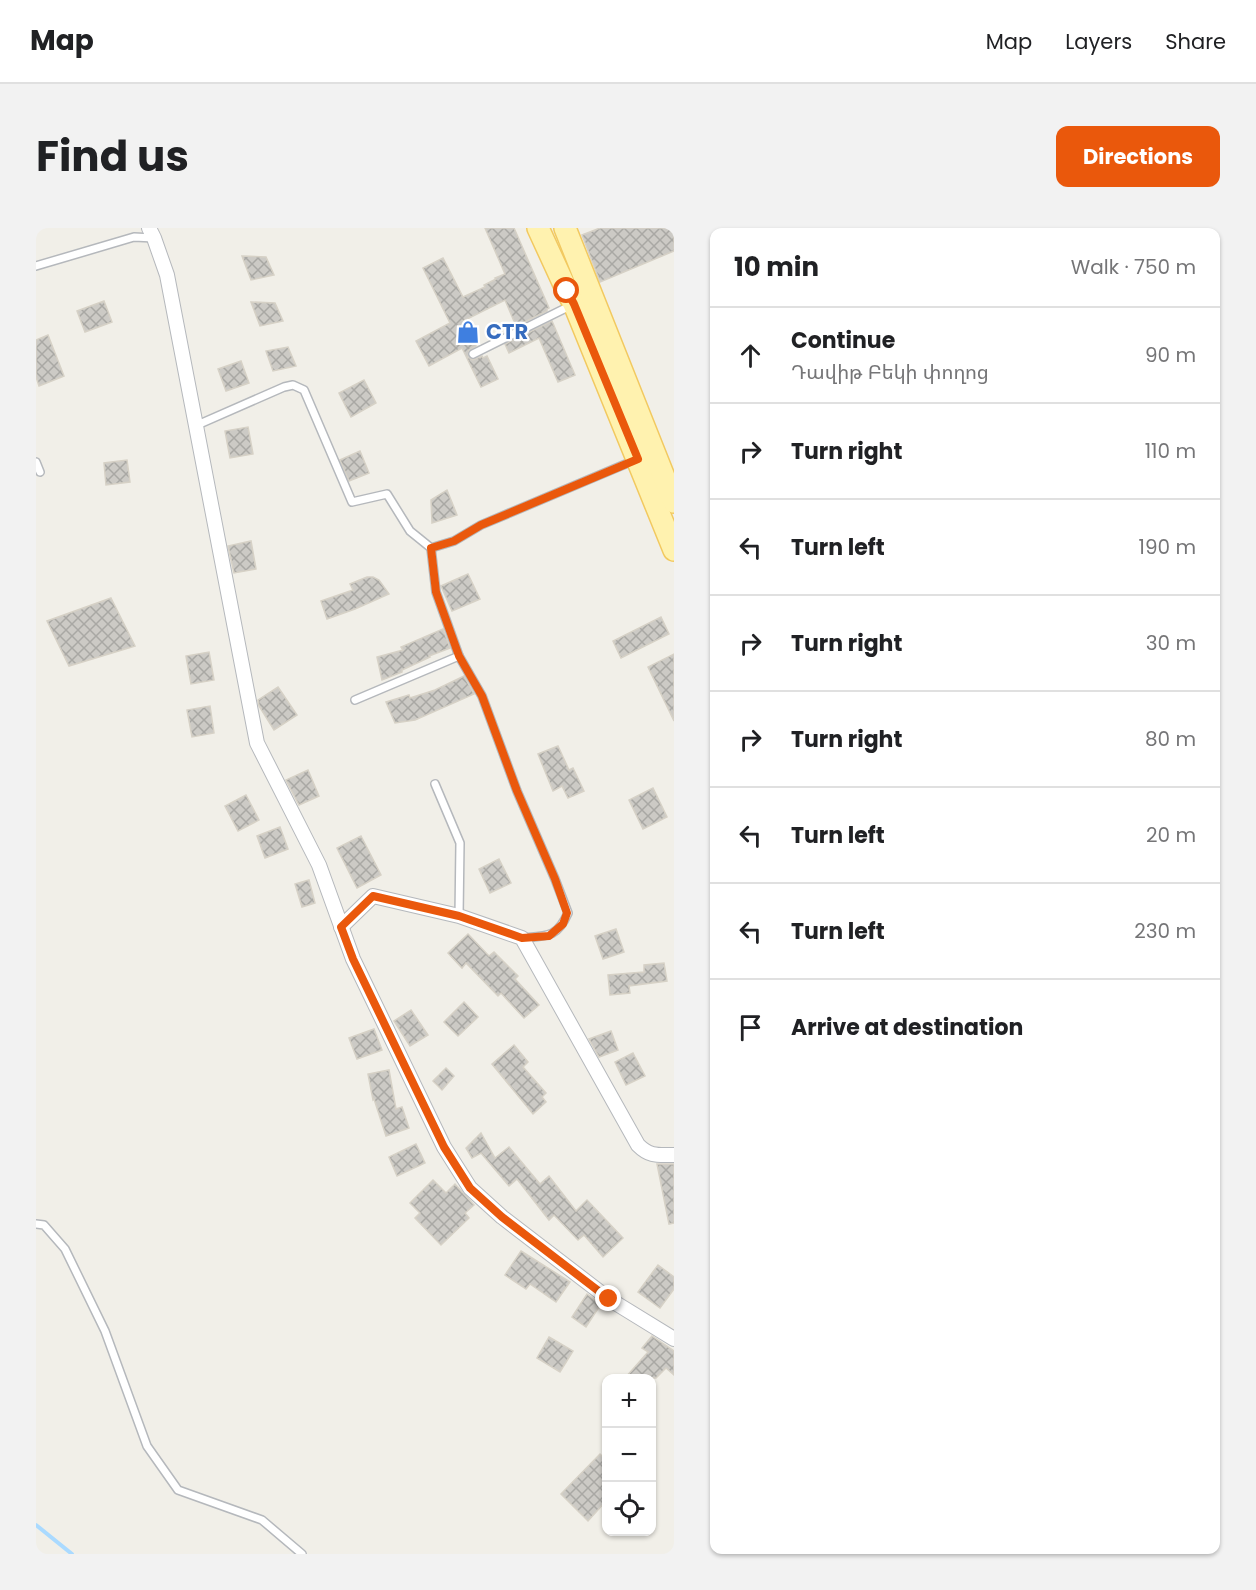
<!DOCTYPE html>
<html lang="en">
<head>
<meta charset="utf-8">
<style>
  body { margin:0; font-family:Poppins,"Noto Sans Armenian",sans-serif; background:#f2f2f2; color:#202124 }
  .controls { position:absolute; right:18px; bottom:18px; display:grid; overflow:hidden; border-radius:12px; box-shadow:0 2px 4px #0004 }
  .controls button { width:54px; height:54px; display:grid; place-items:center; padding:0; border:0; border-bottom:2px solid #e0e0e0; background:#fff; color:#202124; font:30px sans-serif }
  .stop { position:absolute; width:18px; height:18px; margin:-14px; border:4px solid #ea580c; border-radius:50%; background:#fff }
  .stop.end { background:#ea580c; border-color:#fff; box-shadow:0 2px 6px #0008 }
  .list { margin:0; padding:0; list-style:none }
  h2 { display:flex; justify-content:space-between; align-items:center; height:78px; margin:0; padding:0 24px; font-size:26px }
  h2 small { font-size:20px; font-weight:400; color:#757577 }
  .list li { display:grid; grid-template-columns:39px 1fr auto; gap:18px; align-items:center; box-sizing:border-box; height:96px; padding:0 24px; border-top:2px solid #e0e0e0 }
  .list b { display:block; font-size:22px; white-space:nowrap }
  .list p { margin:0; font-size:20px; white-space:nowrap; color:#757577 }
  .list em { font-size:20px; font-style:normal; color:#757577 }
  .icon { flex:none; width:33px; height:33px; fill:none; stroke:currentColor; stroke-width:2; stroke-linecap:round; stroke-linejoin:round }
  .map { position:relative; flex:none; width:638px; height:1326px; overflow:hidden; border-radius:12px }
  header { display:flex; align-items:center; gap:36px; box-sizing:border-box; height:84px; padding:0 30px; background:#fff; border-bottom:2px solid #e0e0e0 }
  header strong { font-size:28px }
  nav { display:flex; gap:33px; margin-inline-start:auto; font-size:21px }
  .intro { display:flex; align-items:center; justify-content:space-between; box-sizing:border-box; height:144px; padding:0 36px }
  h1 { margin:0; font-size:42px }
  .button { padding:15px 27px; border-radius:12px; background:#ea580c; color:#fff; font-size:21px; font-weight:700 }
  main { display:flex; gap:36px; padding:0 36px }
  aside { flex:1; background:#fff; border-radius:12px; box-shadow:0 2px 4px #0004 }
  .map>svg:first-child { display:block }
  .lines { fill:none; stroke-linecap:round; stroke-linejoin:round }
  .stream { stroke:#aadaff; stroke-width:4 }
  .building { fill:url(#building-cross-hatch); stroke:#d6d1c6; stroke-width:1.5 }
  .service-casing { stroke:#b5b8bc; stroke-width:10 }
  .minor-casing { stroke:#b5b8bc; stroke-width:16 }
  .primary-casing { stroke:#f2c960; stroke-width:24 }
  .service { stroke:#fff; stroke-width:7 }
  .minor { stroke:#fff; stroke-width:14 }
  .primary { stroke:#fff2af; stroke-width:21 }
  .route { stroke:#ea580c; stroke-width:8 }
  .labels { text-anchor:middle; stroke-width:4.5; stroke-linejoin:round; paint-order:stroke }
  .shop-label { font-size:21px; font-weight:bold; fill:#366cbe; stroke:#fff; text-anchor:start }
</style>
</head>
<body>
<header>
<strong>Map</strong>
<nav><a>Map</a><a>Layers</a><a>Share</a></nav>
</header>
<div class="intro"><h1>Find us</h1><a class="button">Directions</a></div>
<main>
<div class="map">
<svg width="638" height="1326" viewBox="0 0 638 1326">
  <defs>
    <pattern id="building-cross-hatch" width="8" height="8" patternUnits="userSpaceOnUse" patternTransform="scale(1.5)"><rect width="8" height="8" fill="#cccac5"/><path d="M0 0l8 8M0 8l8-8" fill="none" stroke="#a9a8a4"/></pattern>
  </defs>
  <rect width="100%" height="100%" fill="#f1efe8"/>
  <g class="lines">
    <polyline class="stream" points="0,1297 36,1326"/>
  </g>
  <g class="building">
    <polygon points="449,0 478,0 513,80 511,81 511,83 480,98 469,72 427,93 440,118 433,122 432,129 437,132 446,128 447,130 451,128 462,151 445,159 426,120 393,138 380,113 414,95 387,40 407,30 427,69 449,59 448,57 460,51 459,50 469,46"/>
    <polygon points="564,0 638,0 638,23 564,54 546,7"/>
    <polygon points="206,28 230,29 238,47 215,52"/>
    <polygon points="68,73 76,94 49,104 41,83"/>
    <polygon points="215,74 239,75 247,93 224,98"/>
    <polygon points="516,93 539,147 522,154 503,110 473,125 469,116"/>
    <polygon points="12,107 28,148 3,158 0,149 0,112"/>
    <polygon points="252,119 260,138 237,143 230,123"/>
    <polygon points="205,133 213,155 190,163 182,141"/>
    <polygon points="328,152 340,175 315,189 303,165"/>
    <polygon points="212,199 217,226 194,230 189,203"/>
    <polygon points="324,223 333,245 313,253 304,232"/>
    <polygon points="91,232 94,254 70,257 68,235"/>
    <polygon points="411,262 421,287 396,295 395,272"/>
    <polygon points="215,313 220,341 198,345 192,318"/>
    <polygon points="432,346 444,371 416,383 405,358"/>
    <polygon points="331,349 337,349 343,352 353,366 319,381 291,391 285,373 317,362 314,356"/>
    <polygon points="75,370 99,418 33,438 11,393"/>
    <polygon points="625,389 633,406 585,430 577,413"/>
    <polygon points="407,401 414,420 393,428 394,429 366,442 366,444 346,452 341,429 367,422 365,419"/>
    <polygon points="173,424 178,452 155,456 150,428"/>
    <polygon points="638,426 638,493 612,439"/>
    <polygon points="428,448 438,466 379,492 359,495 350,474 373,467 374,470 399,462"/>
    <polygon points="242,459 261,487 238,502 223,478 222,472"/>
    <polygon points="174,478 178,505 156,509 151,482"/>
    <polygon points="522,518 533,542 537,540 548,563 532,570 526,558 517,563 502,526"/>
    <polygon points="272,542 283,568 263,577 250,552"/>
    <polygon points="617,560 631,589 607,601 593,572"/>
    <polygon points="210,567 223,592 202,603 189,578"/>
    <polygon points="244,599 252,621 229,630 221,608"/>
    <polygon points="325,608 345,647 321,660 301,620"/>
    <polygon points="463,631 475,655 454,665 443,641"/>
    <polygon points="273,652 279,675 266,679 259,656"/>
    <polygon points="580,701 588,724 567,731 559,708"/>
    <polygon points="432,706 453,728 458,724 482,748 479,751 503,777 488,790 465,765 462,768 430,735 426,740 412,725"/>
    <polygon points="628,735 631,753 593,758 594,765 574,767 572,747 608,744 608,737"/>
    <polygon points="428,774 442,789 422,808 408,794"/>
    <polygon points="375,782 392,807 374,818 358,793"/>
    <polygon points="338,801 346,822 321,831 313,810"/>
    <polygon points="575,803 582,822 563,829 553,811"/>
    <polygon points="478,817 492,834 487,839 510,865 506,869 510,874 497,886 456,836"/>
    <polygon points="597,825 609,848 590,857 579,834"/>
    <polygon points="410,840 418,848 406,862 397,853"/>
    <polygon points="353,842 360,881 366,879 373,900 350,908 338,871 337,872 332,846"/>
    <polygon points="445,905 459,930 473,919 504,956 513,948 540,983 551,972 587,1010 567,1029 548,1007 542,1012 518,987 513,992 481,951 473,958 445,925 436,930 430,920"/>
    <polygon points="380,916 389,935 361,948 353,929"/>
    <polygon points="621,936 638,936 638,995 633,996"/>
    <polygon points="397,952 410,965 419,956 438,977 429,985 433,990 405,1017 379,990 384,985 374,975"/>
    <polygon points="485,1023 534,1054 520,1074 494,1056 490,1061 469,1047"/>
    <polygon points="622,1037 638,1049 638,1061 624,1080 602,1064"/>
    <polygon points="551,1066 565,1076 550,1099 536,1089"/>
    <polygon points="616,1108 638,1123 638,1147 630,1140 620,1150 589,1150 612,1124 606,1120"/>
    <polygon points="513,1109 537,1123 524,1144 501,1130"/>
    <polygon points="564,1226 570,1232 570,1273 552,1293 525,1266"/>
  </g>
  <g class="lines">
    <g class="service-casing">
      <g id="service">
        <polyline points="0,38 98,9 118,10"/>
        <polyline points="437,126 536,77"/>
        <polyline points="159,198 248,159 257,157 268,162 316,274 351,266 374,303 395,320 418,313 445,297 599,232"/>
        <polyline points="0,234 4,244"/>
        <path d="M423,428L446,468L481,563L519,651L532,685C521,710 511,708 486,710"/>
        <polyline points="319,472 423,428 400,364 395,320"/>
        <polyline points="399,556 424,615 423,688"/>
        <polyline points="0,996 8,997 29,1021 69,1103 111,1218 142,1262 226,1292 266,1326"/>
      </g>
    </g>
    <g class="minor-casing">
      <g id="minor">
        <polyline points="113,0 118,10 131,47 221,515 283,637 317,731 408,919 434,960 466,989 573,1071 638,1111"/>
        <path d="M305,699L337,668L423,688L486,710L602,917C614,929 622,927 638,927"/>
      </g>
    </g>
    <g class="primary-casing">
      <g id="primary">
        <polyline points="502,0 531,63 538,76 638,322"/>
        <polyline points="529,0 638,274"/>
      </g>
    </g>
    <use href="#service" class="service"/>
    <use href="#minor" class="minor"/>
    <use href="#primary" class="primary"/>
  </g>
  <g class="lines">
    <polyline class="route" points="531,63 538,76 602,231 445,297 418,313 395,320 400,364 423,428 446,468 481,563 519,651 531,685 527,696 513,708 486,710 423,688 337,668 305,699 317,731 408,919 434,960 466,989 573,1071"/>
  </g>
  <defs>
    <g id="shop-bare" transform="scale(1.8)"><path d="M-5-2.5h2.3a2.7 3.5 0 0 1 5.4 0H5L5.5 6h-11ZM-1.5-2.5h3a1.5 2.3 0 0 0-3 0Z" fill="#3f7fe0" stroke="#fff" stroke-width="2.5" paint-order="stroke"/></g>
  </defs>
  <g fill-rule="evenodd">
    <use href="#shop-bare" x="432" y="104"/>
  </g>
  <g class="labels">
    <g class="shop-label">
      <text x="450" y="111">CTR</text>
    </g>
  </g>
</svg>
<div class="controls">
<button>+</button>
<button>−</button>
<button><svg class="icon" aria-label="locate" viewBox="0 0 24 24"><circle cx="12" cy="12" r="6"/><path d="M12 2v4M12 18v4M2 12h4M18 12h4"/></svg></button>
</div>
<div class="stop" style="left:531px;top:63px"></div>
<div class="stop end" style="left:573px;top:1071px"></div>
</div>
<aside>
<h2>10 min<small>Walk · 750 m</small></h2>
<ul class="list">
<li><svg class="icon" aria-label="ahead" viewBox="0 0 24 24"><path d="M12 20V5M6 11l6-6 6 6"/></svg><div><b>Continue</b><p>Դավիթ Բեկի փողոց</p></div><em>90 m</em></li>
<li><svg class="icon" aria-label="right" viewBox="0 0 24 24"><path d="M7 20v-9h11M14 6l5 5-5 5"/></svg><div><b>Turn right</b></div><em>110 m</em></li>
<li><svg class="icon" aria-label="left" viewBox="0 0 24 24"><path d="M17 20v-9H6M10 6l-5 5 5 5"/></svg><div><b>Turn left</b></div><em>190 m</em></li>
<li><svg class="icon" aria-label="right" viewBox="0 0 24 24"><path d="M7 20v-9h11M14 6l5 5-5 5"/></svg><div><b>Turn right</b></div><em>30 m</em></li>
<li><svg class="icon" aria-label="right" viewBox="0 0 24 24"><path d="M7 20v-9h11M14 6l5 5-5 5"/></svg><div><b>Turn right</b></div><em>80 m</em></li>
<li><svg class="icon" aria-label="left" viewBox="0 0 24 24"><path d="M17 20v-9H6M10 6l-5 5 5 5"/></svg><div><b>Turn left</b></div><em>20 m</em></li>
<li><svg class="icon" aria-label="left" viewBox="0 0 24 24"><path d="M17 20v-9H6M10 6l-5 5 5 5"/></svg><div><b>Turn left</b></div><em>230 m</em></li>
<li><svg class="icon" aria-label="arrive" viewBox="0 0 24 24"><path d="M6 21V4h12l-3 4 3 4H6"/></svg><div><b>Arrive at destination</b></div></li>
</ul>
</aside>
</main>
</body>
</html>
